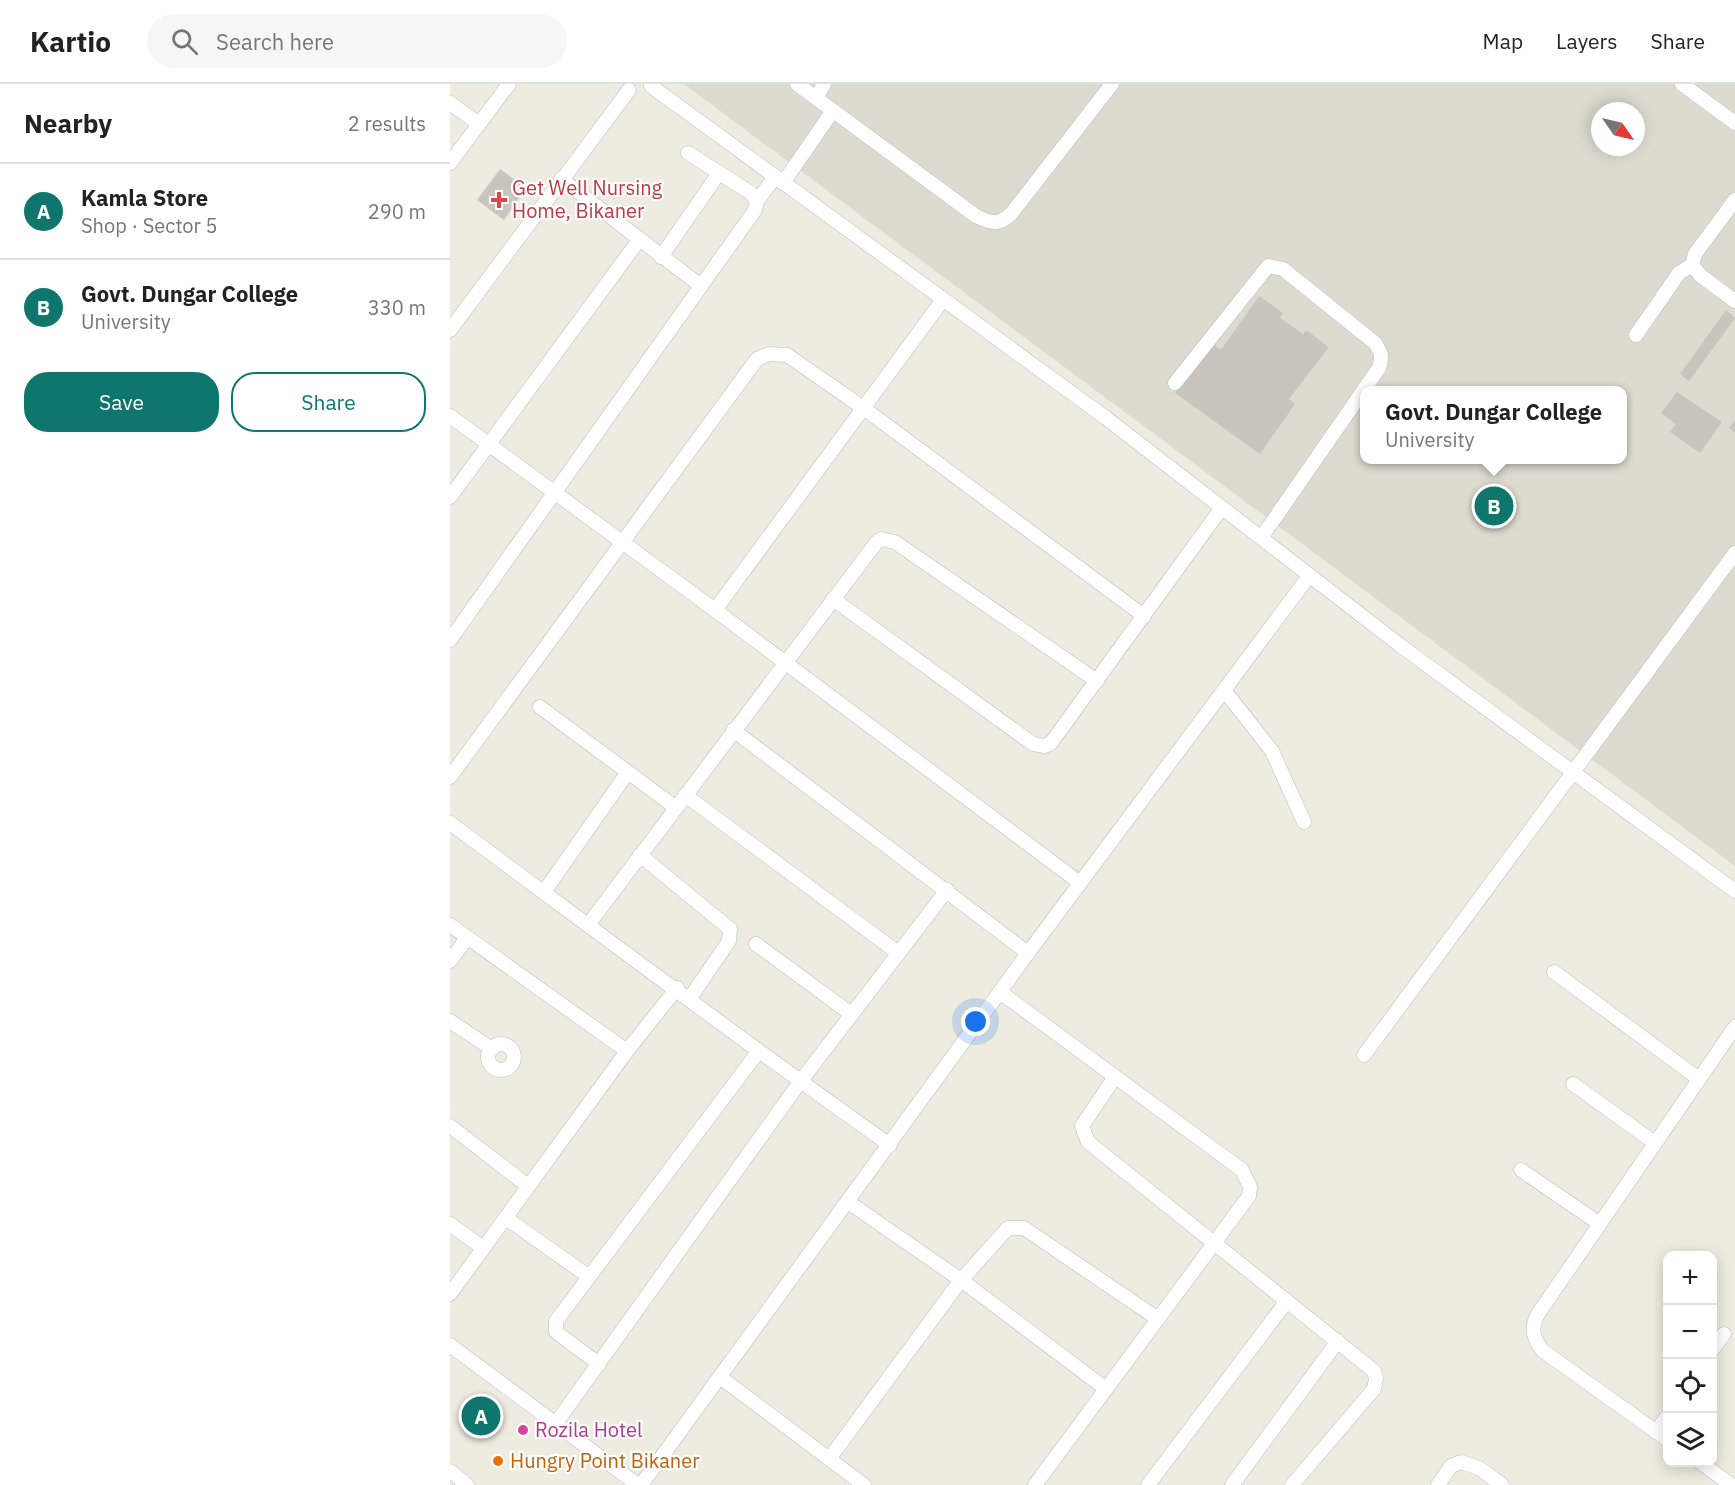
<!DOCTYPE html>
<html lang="en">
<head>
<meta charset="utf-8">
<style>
  body { margin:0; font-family:"IBM Plex Sans",sans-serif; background:#f6f6f6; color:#222 }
  .controls { position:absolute; right:18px; bottom:18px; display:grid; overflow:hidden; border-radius:12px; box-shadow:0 3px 15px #0003 }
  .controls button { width:54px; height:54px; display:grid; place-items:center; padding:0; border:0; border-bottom:2px solid #e0e0e0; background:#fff; color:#222; font:30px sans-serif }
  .compass { position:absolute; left:1141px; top:18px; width:54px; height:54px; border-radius:50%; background:#fff; box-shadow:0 3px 15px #0003; rotate:124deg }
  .you { position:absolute; left:526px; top:938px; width:21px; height:21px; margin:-15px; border:4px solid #fff; border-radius:50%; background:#1a73e8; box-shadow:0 0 0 9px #1a73e833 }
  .badge { display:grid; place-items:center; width:39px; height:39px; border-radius:50%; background:#0f766e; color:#fff; font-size:20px; font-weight:700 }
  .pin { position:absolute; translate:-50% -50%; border:3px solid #fff; box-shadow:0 2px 6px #0006 }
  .popup { position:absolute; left:910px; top:302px; width:267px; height:78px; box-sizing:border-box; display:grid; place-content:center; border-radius:12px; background:#fff; filter:drop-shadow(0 2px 4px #0005); font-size:20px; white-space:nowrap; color:#767676 }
  .popup b { font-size:22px; color:#222 }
  .popup::after { content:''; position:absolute; left:50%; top:100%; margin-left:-12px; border:12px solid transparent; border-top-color:#fff }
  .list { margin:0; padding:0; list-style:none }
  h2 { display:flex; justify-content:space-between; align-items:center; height:78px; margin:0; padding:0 24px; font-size:26px }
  h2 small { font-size:20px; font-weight:400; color:#767676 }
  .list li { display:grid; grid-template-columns:39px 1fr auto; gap:18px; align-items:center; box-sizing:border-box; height:96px; padding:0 24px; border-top:2px solid #e0e0e0 }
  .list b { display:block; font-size:22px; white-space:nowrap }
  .list p { margin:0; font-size:20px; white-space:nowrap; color:#767676 }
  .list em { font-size:20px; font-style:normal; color:#767676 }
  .actions { display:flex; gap:12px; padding:18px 24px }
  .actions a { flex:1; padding:14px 0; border:2px solid #0f766e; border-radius:24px; text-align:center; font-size:21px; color:#0f766e }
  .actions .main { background:#0f766e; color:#fff }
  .icon { flex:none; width:33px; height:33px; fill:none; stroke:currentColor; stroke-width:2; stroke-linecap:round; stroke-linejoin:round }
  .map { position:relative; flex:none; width:1285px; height:1401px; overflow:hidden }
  header { display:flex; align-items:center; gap:36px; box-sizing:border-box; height:84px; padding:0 30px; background:#fff; border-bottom:2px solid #e0e0e0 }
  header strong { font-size:28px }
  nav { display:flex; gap:33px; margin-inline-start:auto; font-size:21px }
  .search { width:420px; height:54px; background:#f6f6f6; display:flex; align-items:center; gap:15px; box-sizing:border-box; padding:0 21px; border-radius:33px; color:#767676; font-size:22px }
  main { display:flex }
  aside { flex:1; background:#fff }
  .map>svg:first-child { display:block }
  .education { fill:#dddacf; fill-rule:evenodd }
  .building { fill:#c9c5be }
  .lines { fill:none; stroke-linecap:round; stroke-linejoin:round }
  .minor-casing { stroke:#b9bbc1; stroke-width:15 }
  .minor { stroke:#fff; stroke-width:14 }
  .health-dot { fill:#e0444e; stroke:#fff; stroke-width:2 }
  .hotel-dot { fill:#d1479c; stroke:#fff; stroke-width:2 }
  .food-dot { fill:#e8710a; stroke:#fff; stroke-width:2 }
  .labels { text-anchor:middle; stroke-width:4.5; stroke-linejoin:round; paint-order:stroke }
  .health-label { font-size:20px; fill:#be3a42; stroke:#fff; text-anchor:start }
  .hotel-label { font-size:20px; fill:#b23c85; stroke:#fff; text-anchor:start }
  .food-label { font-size:20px; fill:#c56008; stroke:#fff; text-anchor:start }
</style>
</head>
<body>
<header>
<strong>Kartio</strong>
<div class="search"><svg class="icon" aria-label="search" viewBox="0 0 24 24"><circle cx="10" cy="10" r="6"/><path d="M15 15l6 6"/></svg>Search here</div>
<nav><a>Map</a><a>Layers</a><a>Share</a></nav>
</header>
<main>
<aside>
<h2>Nearby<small>2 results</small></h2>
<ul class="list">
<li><span class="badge">A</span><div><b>Kamla Store</b><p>Shop · Sector 5</p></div><em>290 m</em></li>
<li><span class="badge">B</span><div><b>Govt. Dungar College</b><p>University</p></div><em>330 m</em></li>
</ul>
<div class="actions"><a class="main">Save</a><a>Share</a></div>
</aside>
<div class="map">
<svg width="1285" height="1401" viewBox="0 0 1285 1401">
  <rect width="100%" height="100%" fill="#eeebe0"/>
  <path class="education" d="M234,0H1285V782ZM1150,27H1186V63H1150ZM915,306H1173V376H915Z"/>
  <g class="building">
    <polygon points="50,85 76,104 54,136 27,116"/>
    <polygon points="809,212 833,229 830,234 853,250 856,246 879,263 839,315 845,320 810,370 725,309 761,259 771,266"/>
    <polygon points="1276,226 1285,234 1239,297 1230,290"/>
    <polygon points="1227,308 1272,338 1250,369 1220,348 1226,340 1211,329"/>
    <polygon points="1285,336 1285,349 1279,344"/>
  </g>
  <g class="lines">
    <g class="minor-casing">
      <g id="minor">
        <path d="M347,0L526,132C540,139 548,142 561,130L662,0"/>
        <polyline points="1232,0 1285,39"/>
        <polyline points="201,2 656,334 951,562 1285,807"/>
        <polyline points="366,14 374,0"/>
        <polyline points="0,19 29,40"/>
        <polyline points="0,79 59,0"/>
        <polyline points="111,95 251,202"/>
        <polyline points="333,99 382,28"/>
        <polyline points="1285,116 1245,170 1242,181 1251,192 1285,217"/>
        <polyline points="307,117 325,93"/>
        <polyline points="211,173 269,89"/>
        <polyline points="0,246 179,6"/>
        <polyline points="1186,251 1229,189 1242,181"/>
        <path d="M725,299L818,182L833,185L925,259C931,268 933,273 929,284L811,454"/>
        <polyline points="0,332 265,526 630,799"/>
        <polyline points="0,413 189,156"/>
        <polyline points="383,515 583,660 595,662 601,659 771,425"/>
        <polyline points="265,526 492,217"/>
        <polyline points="0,556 305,126 307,117 301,109 238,69"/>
        <polyline points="774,606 822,667 854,738"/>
        <polyline points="90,623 225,723"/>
        <polyline points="283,646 578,869"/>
        <polyline points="0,693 307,275 319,270 337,271 412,323 694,532"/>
        <polyline points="235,711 447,868"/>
        <path d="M0,739C146,847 291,956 440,1061"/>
        <polyline points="190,771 280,845 279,857 240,914"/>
        <polyline points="94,808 178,688"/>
        <polyline points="0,841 177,967"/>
        <polyline points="138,841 426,459 431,455 445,458 647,597"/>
        <polyline points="306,860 401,930"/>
        <polyline points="0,877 17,854"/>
        <polyline points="1104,888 1249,995"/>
        <polyline points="550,908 792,1086 800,1103 799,1112 585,1401"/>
        <polyline points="0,937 42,965"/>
        <circle cx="51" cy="973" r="13"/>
        <polyline points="914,971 1285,469"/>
        <polyline points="665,993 632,1042 638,1058 924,1287 926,1295 924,1305 842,1401"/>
        <polyline points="1123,1000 1205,1059"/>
        <polyline points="0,1042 78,1102"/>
        <polyline points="1071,1086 1150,1140"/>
        <polyline points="398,1118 511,1196 656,1305"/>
        <polyline points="56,1134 138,1192"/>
        <polyline points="0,1140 33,1164"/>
        <polyline points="0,1210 177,967 227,904"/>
        <polyline points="0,1261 188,1401"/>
        <polyline points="1262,1266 1274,1250"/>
        <polyline points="149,1280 106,1248 106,1237 308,968"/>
        <polyline points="270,1293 414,1401"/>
        <polyline points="106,1339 350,998 497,806"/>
        <polyline points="1206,1348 1218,1331"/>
        <path d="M1218,1356L1093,1267C1083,1255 1080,1244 1088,1230L1285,943"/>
        <polyline points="379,1375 511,1196 558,1144 574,1144 708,1235"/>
        <polyline points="1250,1378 1281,1401"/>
        <polyline points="0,1387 17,1401"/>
        <polyline points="191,1401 578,869 859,492"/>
        <polyline points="698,1401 837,1217"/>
        <polyline points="782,1401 888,1257"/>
        <polyline points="988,1401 1001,1382 1011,1378 1029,1384 1052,1401"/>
      </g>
    </g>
    <use href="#minor" class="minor"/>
  </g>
  <path class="health-dot" d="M46 107h6v6h6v6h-6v6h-6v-6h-6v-6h6z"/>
  <circle class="hotel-dot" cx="73" cy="1346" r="6"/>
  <circle class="food-dot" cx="48" cy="1377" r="6"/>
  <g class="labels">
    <g class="health-label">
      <text x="62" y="111">Get Well Nursing<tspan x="62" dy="23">Home, Bikaner</tspan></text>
    </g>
    <g class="hotel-label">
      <text x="85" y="1353">Rozila Hotel</text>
    </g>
    <g class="food-label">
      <text x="60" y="1384">Hungry Point Bikaner</text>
    </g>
  </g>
</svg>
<div class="controls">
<button>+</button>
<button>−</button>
<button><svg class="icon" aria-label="locate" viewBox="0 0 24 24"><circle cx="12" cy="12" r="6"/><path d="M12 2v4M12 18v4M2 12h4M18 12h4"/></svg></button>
<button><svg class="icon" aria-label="layers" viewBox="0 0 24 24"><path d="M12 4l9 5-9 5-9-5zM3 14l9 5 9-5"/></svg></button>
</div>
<svg class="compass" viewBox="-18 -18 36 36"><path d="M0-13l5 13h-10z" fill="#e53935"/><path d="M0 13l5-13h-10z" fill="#767676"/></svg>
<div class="you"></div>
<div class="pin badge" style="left:31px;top:1332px">A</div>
<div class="pin badge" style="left:1044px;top:422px">B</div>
<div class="popup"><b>Govt. Dungar College</b>University</div>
</div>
</main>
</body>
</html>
